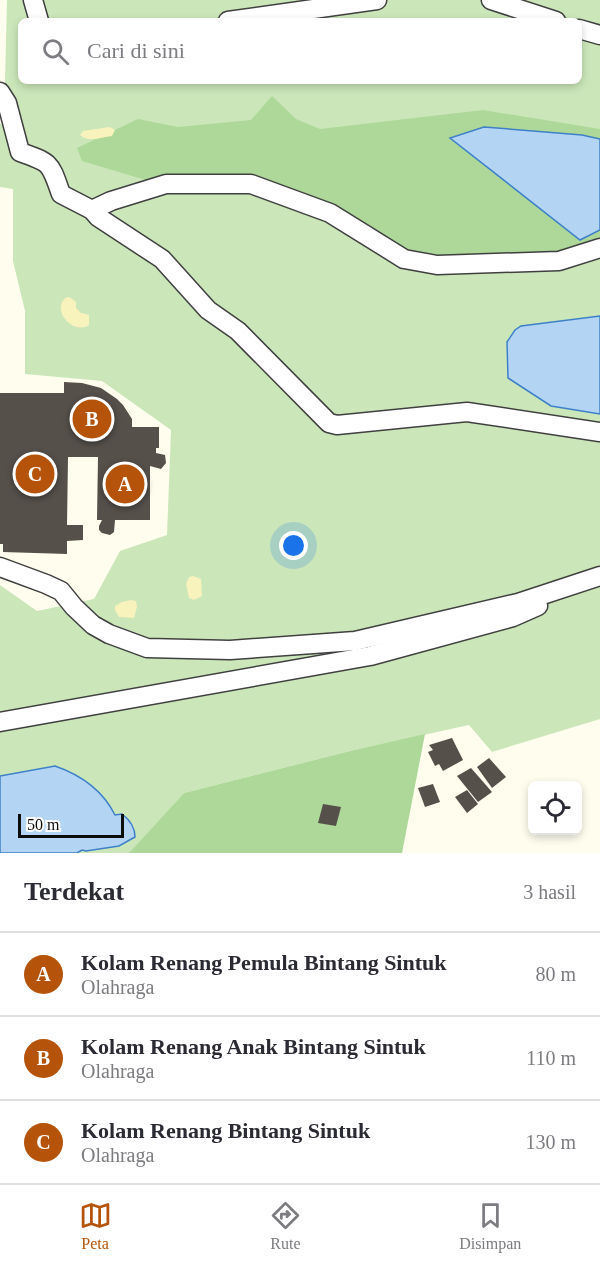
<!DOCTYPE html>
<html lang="id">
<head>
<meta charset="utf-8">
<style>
  body { margin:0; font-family:"Times New Roman",serif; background:#f7f7f7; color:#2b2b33 }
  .controls { position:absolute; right:18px; bottom:18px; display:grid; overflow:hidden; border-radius:9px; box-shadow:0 3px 9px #0003 }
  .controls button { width:54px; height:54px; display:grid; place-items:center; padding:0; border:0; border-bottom:2px solid #e1e1e2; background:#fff; color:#2b2b33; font:30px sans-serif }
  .scale { position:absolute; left:18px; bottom:15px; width:106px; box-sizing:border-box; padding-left:6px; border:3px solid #0d0d0d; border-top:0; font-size:16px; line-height:21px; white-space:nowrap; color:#0d0d0d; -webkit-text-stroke:4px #fff; paint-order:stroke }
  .you { position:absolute; left:294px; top:546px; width:21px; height:21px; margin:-15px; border:4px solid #fff; border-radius:50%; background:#1a73e8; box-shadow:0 0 0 9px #1a73e833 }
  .badge { display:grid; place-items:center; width:39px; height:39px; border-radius:50%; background:#b45309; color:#fff; font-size:20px; font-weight:700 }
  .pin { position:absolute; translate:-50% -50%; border:3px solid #fff; box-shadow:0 2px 6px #0006 }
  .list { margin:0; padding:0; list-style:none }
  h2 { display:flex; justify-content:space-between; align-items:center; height:78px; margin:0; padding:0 24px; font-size:26px }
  h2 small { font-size:20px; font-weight:400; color:#7c7c81 }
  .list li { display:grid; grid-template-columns:39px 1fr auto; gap:18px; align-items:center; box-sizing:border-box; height:84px; padding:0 24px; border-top:2px solid #e1e1e2 }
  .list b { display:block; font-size:22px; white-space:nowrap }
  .list p { margin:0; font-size:20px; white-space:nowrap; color:#7c7c81 }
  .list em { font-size:20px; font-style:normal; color:#7c7c81 }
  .icon { flex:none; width:33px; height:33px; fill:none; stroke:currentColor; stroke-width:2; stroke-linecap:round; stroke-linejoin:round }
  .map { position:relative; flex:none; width:600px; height:853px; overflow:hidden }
  .search { position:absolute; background:#fff; box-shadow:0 3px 9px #0003; left:18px; right:18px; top:18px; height:66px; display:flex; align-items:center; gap:15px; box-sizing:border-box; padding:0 21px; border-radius:9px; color:#7c7c81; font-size:22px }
  .sheet { height:330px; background:#fff }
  nav { display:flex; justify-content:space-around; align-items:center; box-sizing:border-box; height:84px; border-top:2px solid #e1e1e2; background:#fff; font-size:16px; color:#7c7c81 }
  nav a { display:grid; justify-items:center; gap:3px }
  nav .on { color:#b45309 }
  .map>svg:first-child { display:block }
  .green { fill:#cbe7b9; fill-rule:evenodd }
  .forest { fill:#add899 }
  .sand { fill:#f8f2bc }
  .water { fill:#b4d4f4; stroke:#3e80c8; stroke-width:1.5 }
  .building { fill:#55504a }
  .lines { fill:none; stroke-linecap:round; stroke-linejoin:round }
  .minor-casing { stroke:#404040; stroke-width:21 }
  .minor { stroke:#fff; stroke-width:18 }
</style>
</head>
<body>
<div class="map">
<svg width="600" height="853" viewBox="0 0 600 853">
  <rect width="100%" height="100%" fill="#fefdee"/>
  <path class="green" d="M7,0H600V719L492,752L469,725L350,751L184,793L131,852L128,853H0V585L37,611L94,599L120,551L167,535L171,430L102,381L25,374V311L13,261V189L0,187V124H4ZM21,21H579V81H21Z"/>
  <g class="forest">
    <polygon points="272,96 296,119 320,129 483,110 600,129 600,252 562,265 382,256 342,208 274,184 149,181 82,161 77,148 138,119 178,127 251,120"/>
    <polygon points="425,734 402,853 128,853 131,851 184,793 350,751"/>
  </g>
  <g class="sand">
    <path d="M110,127L115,130L112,136C102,137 88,143 80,135L83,131Z"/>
    <path d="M67,297L71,298L76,302V308L81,313L89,315V325C72,336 50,308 67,297Z"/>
    <polygon points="193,576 201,579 202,596 194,600 189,598 186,584 189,577"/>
    <polygon points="131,600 136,601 137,607 134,618 119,617 115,610 115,606 122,602"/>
  </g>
  <g class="water">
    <polygon points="484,127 582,135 600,139 600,230 580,240 450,138"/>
    <polygon points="600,316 600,414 551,406 508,378 507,342 515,330 521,326"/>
    <path d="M55,766C81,775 103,791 115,815L122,814C130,820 135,827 135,837L119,846L86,851L82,850L77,853H0V776Z"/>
  </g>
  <g class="building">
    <polygon points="64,382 82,383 101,388 117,399 123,405 132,419 132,427 159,427 159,448 156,448 156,453 165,455 166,463 161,469 150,466 150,520 115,520 114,532 110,535 102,533 99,530 99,526 102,520 97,520 98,457 68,457 67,525 83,525 83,540 67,541 67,554 3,552 3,544 0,544 0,393 64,393"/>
    <polygon points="452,738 463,760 443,771 439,764 435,766 428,752 433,750 429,745"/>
    <polygon points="489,758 506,777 492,788 477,767"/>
    <polygon points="471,768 492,792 478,802 457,776"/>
    <polygon points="433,784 440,802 425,807 418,788"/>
    <polygon points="467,790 478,804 467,813 455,797"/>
    <polygon points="323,804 341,807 336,826 318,823"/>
  </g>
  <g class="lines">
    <g class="minor-casing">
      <g id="minor">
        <polyline points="33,0 39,21"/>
        <polyline points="491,0 556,21"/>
        <polyline points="228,21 377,0"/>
        <polyline points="579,29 600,35"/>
        <path d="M0,92L7,103L20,152C52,163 50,163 61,194L92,210L98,217L162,259L208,310L238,331L329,423L337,425L467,412L600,432"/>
        <polyline points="92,210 111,201 166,184 251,184 330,213 404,259 437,265 559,261 600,248"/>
        <polyline points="0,567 46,584 61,591 74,607 93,625 109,634 147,648 230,650 355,641 518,603 600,576"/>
        <polyline points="0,722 370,656 513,617 538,606"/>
      </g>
    </g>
    <use href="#minor" class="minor"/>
  </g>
</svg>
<div class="controls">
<button><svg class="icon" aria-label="locate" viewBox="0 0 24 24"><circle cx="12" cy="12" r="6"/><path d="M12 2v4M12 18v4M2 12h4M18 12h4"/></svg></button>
</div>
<div class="scale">50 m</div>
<div class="you"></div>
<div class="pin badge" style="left:125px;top:484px">A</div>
<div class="pin badge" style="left:92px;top:419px">B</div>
<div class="pin badge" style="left:35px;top:474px">C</div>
<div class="search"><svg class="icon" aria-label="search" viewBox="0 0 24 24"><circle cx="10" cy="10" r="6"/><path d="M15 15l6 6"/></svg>Cari di sini</div>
</div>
<section class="sheet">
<h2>Terdekat<small>3 hasil</small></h2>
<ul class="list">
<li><span class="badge">A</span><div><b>Kolam Renang Pemula Bintang Sintuk</b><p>Olahraga</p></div><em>80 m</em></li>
<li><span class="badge">B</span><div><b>Kolam Renang Anak Bintang Sintuk</b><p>Olahraga</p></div><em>110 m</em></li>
<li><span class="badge">C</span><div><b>Kolam Renang Bintang Sintuk</b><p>Olahraga</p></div><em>130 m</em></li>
</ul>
</section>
<nav>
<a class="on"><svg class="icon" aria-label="map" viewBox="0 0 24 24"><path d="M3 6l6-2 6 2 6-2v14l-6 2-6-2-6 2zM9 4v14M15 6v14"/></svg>Peta</a>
<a><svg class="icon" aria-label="directions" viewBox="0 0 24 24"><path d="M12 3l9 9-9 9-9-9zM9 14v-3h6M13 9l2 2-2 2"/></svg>Rute</a>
<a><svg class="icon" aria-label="saved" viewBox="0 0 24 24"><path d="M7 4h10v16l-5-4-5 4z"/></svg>Disimpan</a>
</nav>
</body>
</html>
